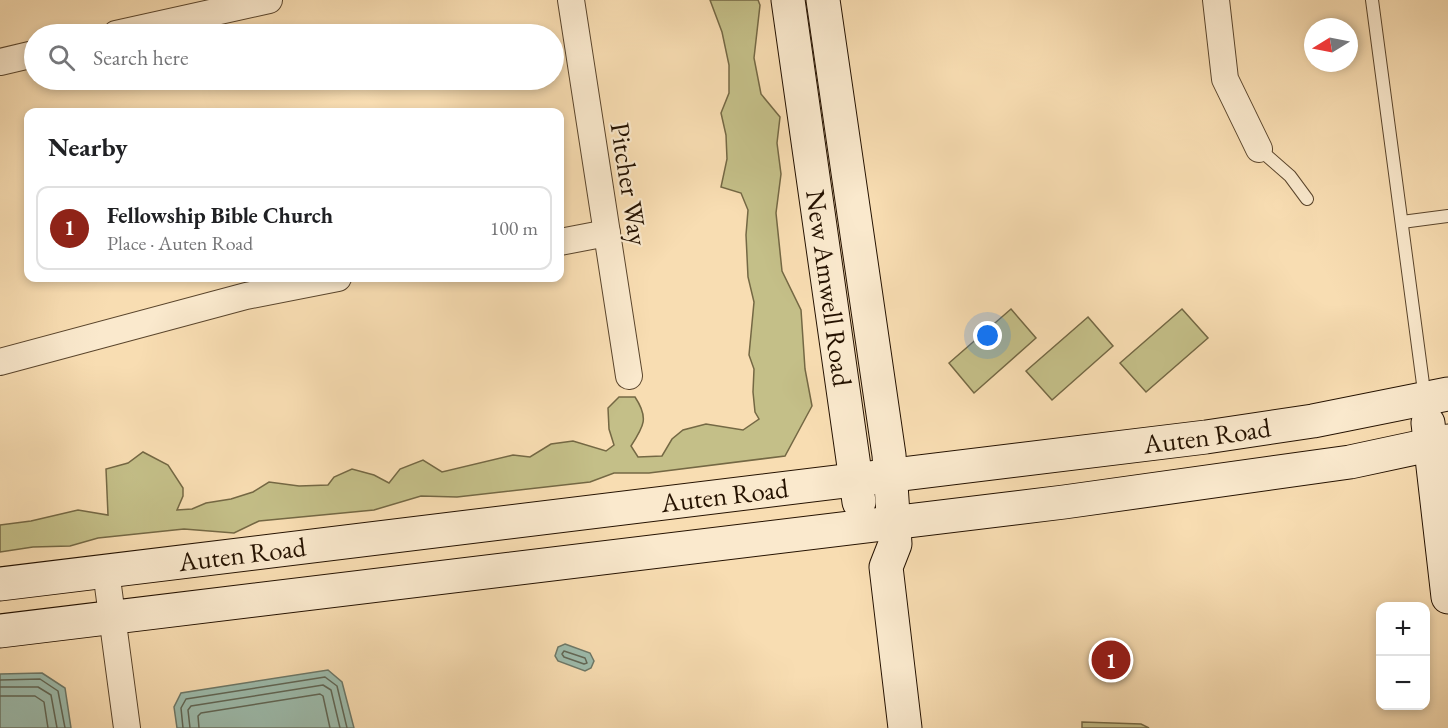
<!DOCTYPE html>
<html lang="en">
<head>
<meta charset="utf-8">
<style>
  body { margin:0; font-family:"EB Garamond",serif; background:#f2f2f2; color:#202124 }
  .controls { position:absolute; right:18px; bottom:18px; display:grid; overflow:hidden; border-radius:12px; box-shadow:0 3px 9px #0003 }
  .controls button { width:54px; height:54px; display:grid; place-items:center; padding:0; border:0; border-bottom:2px solid #e0e0e0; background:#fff; color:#202124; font:30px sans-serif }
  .compass { position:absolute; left:1304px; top:18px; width:54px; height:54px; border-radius:50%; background:#fff; box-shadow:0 3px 9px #0003; rotate:260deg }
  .you { position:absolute; left:988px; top:336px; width:21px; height:21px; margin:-15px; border:4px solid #fff; border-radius:50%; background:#1a73e8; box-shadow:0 0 0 9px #1a73e833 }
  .badge { display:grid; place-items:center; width:39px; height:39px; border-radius:50%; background:#8f2418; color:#fff; font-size:20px; font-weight:700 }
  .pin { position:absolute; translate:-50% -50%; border:3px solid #fff; box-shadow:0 2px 6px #0006 }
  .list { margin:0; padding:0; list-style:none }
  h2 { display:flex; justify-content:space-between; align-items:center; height:78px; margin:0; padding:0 24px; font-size:26px }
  h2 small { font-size:20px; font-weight:400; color:#757577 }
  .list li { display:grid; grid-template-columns:39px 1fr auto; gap:18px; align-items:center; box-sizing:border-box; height:84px; margin:0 12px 12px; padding:0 12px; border:2px solid #e0e0e0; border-radius:12px }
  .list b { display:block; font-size:22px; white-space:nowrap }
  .list p { margin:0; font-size:20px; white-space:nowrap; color:#757577 }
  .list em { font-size:20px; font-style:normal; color:#757577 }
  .icon { flex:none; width:33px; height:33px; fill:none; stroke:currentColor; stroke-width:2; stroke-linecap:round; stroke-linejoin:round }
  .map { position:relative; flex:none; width:1448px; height:728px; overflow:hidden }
  .search { position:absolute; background:#fff; box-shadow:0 3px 9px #0003; left:24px; top:24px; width:540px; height:66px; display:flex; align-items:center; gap:15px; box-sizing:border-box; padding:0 21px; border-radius:33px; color:#757577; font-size:22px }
  .panel { position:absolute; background:#fff; box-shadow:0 3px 9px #0003; left:24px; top:108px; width:540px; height:174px; border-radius:12px }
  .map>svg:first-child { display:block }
  .green { fill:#c4bf88; stroke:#746844; stroke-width:1.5 }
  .water { fill:#9dbcad; stroke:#6d7868; stroke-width:1.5 }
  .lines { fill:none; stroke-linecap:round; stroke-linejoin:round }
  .shore { stroke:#616756; stroke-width:1.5 }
  .lane-casing { stroke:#5a452c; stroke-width:14 }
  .street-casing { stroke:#5a452c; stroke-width:28 }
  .secondary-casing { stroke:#251200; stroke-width:35 }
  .lane { stroke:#fae9cd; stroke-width:12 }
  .street { stroke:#fae9cd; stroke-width:26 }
  .secondary { stroke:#fae9cd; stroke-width:33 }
  .labels { text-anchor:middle; stroke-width:4.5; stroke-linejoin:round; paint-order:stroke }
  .street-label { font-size:27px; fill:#251200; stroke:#fae9cd }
</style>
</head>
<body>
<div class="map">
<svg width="1448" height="728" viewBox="0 0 1448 728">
  <rect width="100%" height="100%" fill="#f8ddb2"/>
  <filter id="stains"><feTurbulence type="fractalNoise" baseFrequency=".00333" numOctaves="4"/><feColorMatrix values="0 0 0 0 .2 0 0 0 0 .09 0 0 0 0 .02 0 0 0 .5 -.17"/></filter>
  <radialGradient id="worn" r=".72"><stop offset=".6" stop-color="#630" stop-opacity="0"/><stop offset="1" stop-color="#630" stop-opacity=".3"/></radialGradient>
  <g class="green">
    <path d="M710,0H758L760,5L754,58L761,94L780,117L777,143L781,174L776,213L782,271L801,310L805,369L812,406L785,456L649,473H614L590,482L457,497L421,496L374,510L259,521L234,533L184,529L98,538L70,546L33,547L0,552V525L31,521L78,510L108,515L106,469L128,463L143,452L168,465L183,488V496L177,510L192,509L206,503L231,499L253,492L269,482L299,486L328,485L334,477L352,469L374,475L389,483L400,469L423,460L442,472L513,455L530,457L551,444L573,441L606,451L614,445L609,429L608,408L619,397H635C649,418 644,426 631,446L638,457L662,456L672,439L683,430L706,424L743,430L759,419L755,412L753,392L754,369L749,355L754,302L748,277L746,235L748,210L741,193L721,187L727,159L726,135L721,113L729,93V65L722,32Z"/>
    <polygon points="1011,309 1036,338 974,393 949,363"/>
    <polygon points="1182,309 1208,338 1146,392 1120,363"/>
    <polygon points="1088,317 1113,346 1052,400 1026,371"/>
    <polygon points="1082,722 1141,724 1149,728 1082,728"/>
  </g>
  <g class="water">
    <polygon points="565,644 590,653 594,661 591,668 585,671 558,661 555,656 558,647"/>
    <polygon points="328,670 342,682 354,728 177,728 174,707 181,693"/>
    <polygon points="42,673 65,688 71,728 0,728 0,674"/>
  </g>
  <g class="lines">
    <g class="shore">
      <polygon points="564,651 585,658 587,663 584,664 564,657 562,654"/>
      <polyline points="0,680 40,679 58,691 65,728"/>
      <polyline points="0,687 38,687 51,695 57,728"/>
      <polyline points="0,696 35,696 44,702 48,728"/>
      <polyline points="183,728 181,708 186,699 325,677 337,686 347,728"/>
      <polyline points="190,728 188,710 191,706 323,685 331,690 340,728"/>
      <polyline points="199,728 198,716 201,713 320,694 323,696 330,728"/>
    </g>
    <g class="lane-casing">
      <g id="lane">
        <polyline points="1372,0 1425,399"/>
        <polyline points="1259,149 1290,176 1307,199"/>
        <polyline points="1402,222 1448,216"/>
      </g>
    </g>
    <g class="street-casing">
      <g id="street">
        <polyline points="571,0 629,376"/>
        <polyline points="1216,0 1225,79 1259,149"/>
        <polyline points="116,34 269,0"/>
        <polyline points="0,62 34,54"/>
        <polyline points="560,242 607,233"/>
        <polyline points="0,362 246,296 338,278"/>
        <polyline points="106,571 127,728"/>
      </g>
    </g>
    <g class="secondary-casing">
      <g id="secondary">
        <path id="s1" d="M788,0L859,502"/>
        <polyline points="823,0 889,455 895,544 886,567 905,728"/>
        <polyline points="1428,423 1448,597"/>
        <path id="s2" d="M0,584L1206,437L1313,421L1448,394"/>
        <polyline points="0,631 1064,502 1350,462 1448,441"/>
      </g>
    </g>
    <use href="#lane" class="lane"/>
    <use href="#street" class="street"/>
    <use href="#secondary" class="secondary"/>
  </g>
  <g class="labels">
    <g class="street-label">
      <text transform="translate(629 184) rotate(81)" y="9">Pitcher Way</text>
      <text dy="9" stroke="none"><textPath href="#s1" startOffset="291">New Amwell Road</textPath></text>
      <text dy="9" stroke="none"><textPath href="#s2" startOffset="1216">Auten Road</textPath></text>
      <text dy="9" stroke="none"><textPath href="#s2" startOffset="730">Auten Road</textPath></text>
      <text dy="9" stroke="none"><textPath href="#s2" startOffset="244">Auten Road</textPath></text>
    </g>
  </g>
  <rect width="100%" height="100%" filter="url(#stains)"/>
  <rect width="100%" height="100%" fill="url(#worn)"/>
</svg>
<div class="controls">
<button>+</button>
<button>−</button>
</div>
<svg class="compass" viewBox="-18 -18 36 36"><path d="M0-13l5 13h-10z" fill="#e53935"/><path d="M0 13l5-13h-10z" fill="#757577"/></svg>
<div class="you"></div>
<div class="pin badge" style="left:1111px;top:660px">1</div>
<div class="search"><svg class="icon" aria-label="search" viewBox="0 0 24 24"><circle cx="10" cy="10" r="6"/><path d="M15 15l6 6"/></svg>Search here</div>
<section class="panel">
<h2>Nearby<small></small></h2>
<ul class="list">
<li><span class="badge">1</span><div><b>Fellowship Bible Church</b><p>Place · Auten Road</p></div><em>100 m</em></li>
</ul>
</section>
</div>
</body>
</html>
